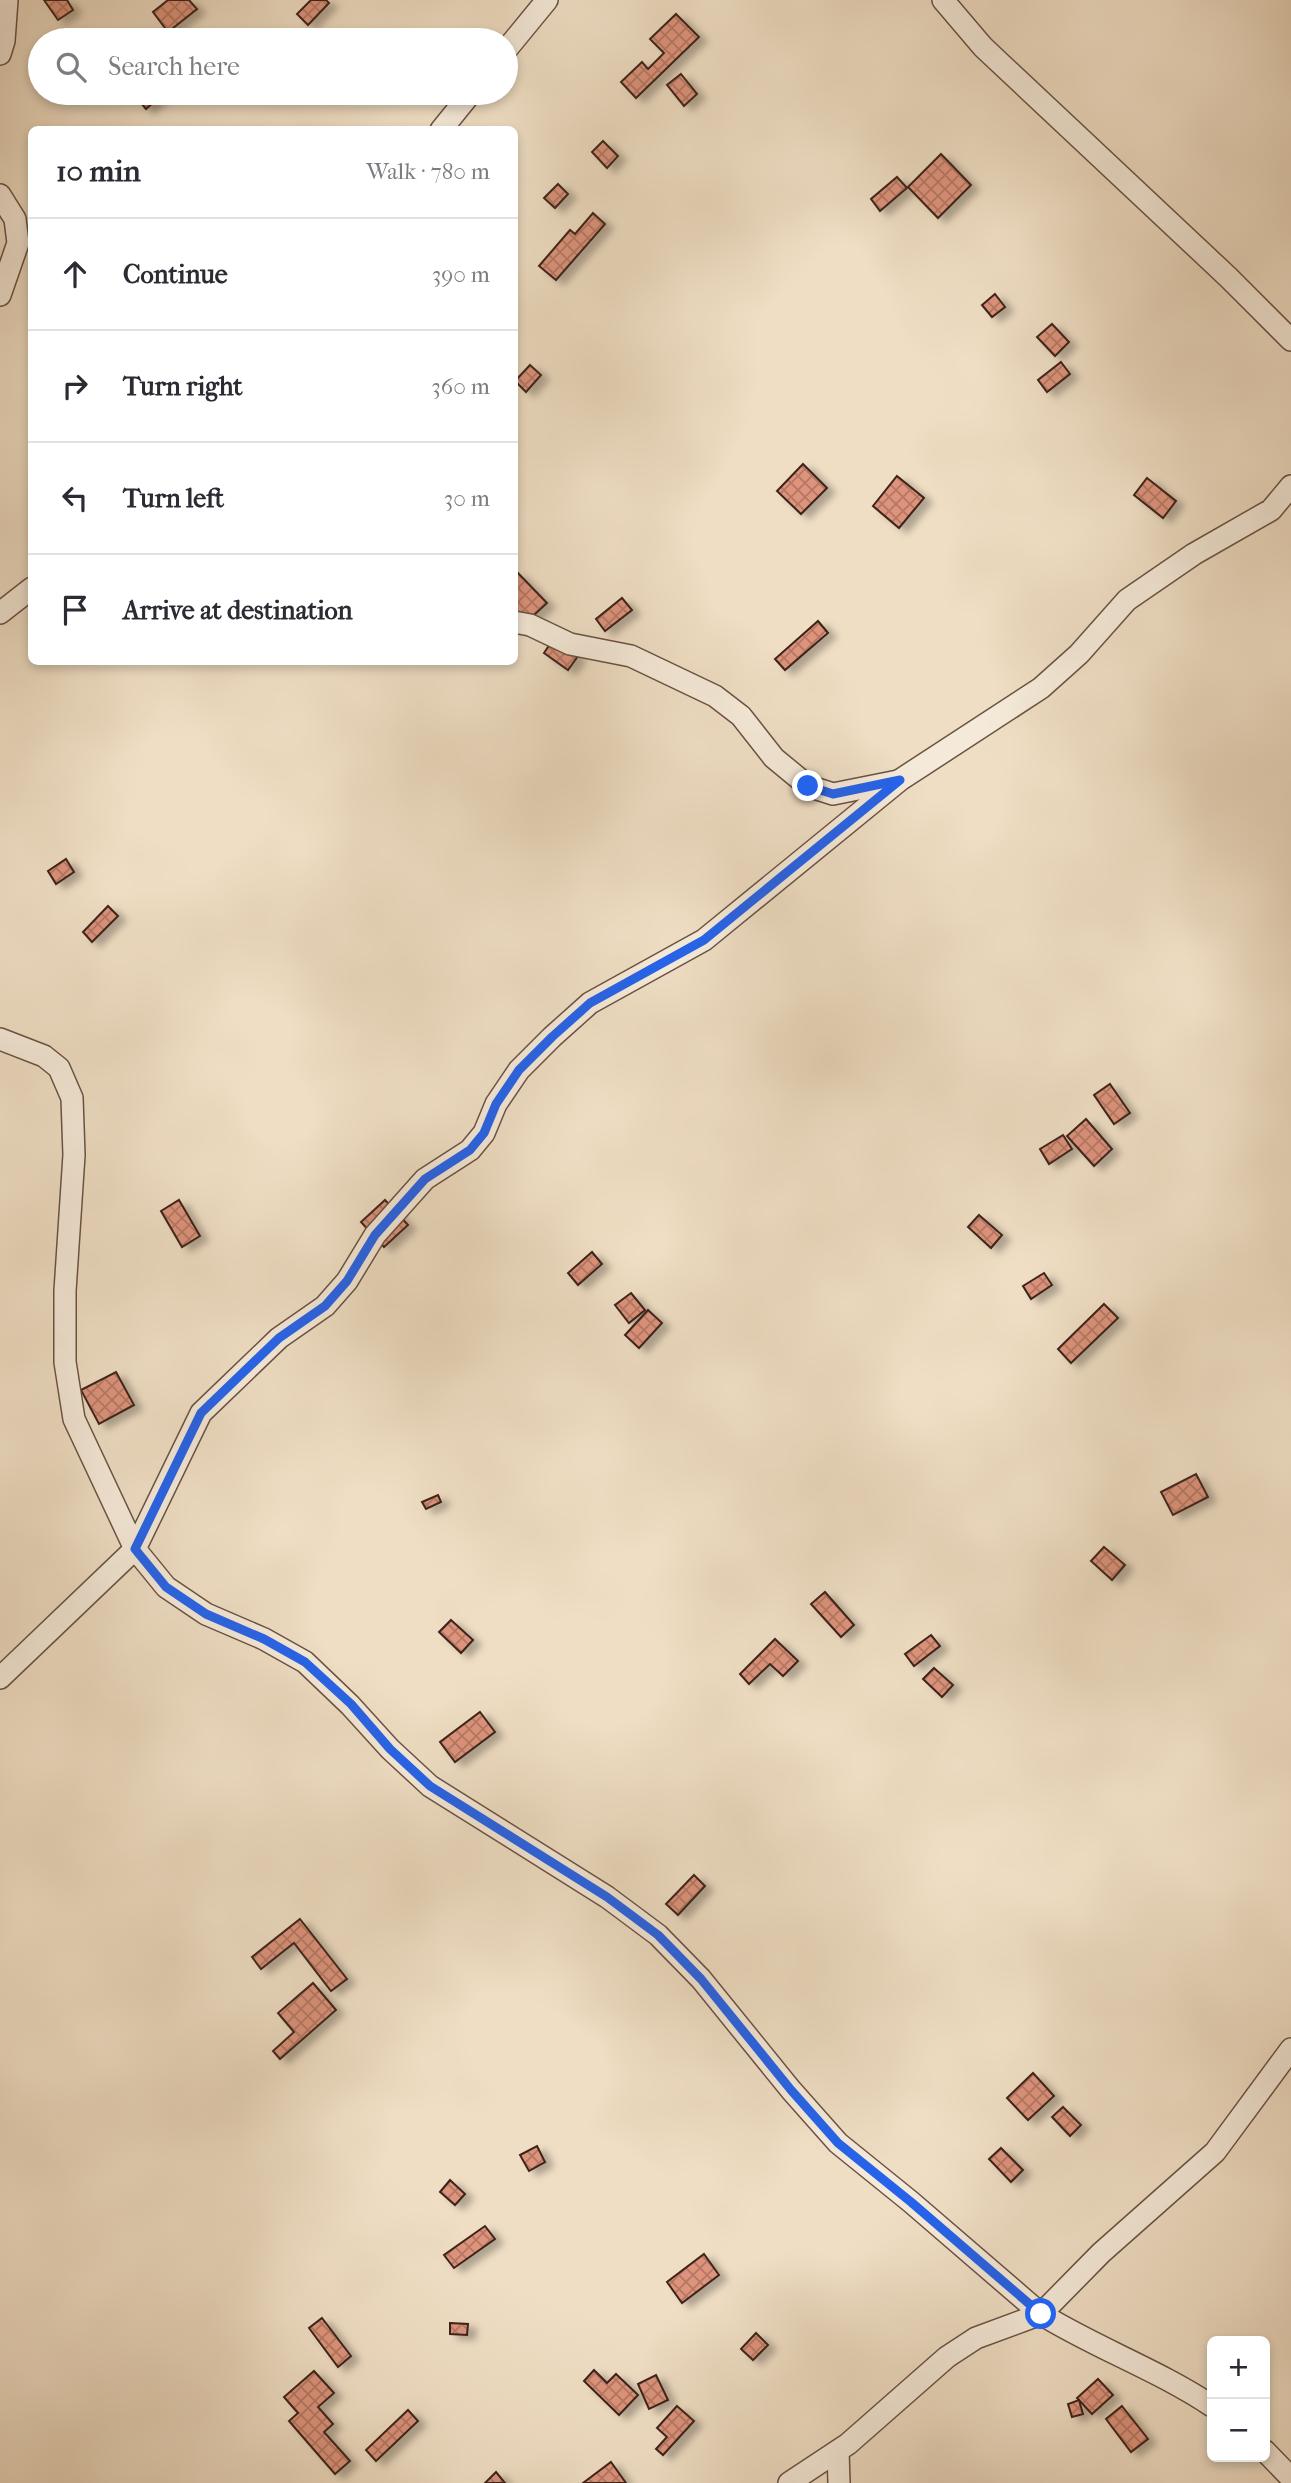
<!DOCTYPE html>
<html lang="en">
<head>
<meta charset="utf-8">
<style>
  body { margin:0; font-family:"IM FELL French Canon",serif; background:#f2f2f3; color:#2b2b33 }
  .controls { position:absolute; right:21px; bottom:21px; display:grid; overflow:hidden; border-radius:10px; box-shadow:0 4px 10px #0003 }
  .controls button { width:63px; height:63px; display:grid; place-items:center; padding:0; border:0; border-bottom:2px solid #e1e1e2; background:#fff; color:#2b2b33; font:35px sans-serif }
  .stop { position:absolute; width:21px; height:21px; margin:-16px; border:5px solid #2563eb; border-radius:50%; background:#fff }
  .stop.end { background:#2563eb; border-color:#fff; box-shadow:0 2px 7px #0008 }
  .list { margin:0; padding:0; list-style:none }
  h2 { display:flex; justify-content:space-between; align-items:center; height:91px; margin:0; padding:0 28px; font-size:30px }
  h2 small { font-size:23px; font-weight:400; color:#7c7c81 }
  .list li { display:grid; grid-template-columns:46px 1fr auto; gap:21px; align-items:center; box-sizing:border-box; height:112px; padding:0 28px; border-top:2px solid #e1e1e2 }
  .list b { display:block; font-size:26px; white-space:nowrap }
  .list em { font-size:23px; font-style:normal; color:#7c7c81 }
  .icon { flex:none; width:38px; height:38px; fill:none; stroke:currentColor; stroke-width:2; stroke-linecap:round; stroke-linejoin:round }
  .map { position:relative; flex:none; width:1291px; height:2483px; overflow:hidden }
  .search { position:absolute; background:#fff; box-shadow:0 4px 10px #0003; left:28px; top:28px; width:490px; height:77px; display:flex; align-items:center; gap:18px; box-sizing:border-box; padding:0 24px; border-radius:38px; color:#7c7c81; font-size:26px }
  .panel { position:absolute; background:#fff; box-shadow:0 4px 10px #0003; left:28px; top:126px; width:490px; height:539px; border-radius:10px }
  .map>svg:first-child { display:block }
  .building { fill:url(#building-cross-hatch); stroke:#3d241a; stroke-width:2; filter:url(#shadow) }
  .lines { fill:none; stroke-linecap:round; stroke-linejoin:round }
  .minor-casing { stroke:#6a5244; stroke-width:24 }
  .minor { stroke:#f5ead9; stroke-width:21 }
  .route { stroke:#2563eb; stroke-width:9 }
</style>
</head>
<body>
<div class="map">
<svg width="1291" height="2483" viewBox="0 0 1291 2483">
  <defs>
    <pattern id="building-cross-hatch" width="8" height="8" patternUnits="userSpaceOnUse" patternTransform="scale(1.75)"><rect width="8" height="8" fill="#dd937b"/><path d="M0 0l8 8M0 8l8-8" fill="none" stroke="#b47864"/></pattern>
    <filter id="shadow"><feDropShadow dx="8" dy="4.5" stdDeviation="3.5" flood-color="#0004"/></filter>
  </defs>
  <rect width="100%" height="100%" fill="#efdec4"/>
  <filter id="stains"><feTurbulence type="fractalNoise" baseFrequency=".00286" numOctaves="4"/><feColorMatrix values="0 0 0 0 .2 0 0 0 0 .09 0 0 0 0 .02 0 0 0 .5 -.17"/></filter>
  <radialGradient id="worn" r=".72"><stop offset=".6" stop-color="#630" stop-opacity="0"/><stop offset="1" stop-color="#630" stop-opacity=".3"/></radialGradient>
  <g class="building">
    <polygon points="44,0 67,0 73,10 58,20"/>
    <polygon points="168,0 189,0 197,9 168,32 153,12"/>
    <polygon points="311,0 326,0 329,3 308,25 297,14"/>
    <polygon points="676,14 699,37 636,98 621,82 642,62 648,69 664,53 650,39"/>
    <polygon points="681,74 697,94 684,106 667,85"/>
    <polygon points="142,93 164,93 146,109 137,98"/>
    <polygon points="603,141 618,156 607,168 592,152"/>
    <polygon points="941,154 971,185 938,218 908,187"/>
    <polygon points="897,177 907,188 880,211 871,199"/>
    <polygon points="558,184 568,194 555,208 544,198"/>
    <polygon points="593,213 605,224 556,280 539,266 570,230 575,234"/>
    <polygon points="995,294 1005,307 992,317 982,305"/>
    <polygon points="1052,324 1069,342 1055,356 1037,337"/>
    <polygon points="1061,362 1070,374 1047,392 1038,380"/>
    <polygon points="530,365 541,375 526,392 515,381"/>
    <polygon points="803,464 827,488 801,514 777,491"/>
    <polygon points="897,476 924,498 899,528 873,506"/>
    <polygon points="1147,478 1176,501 1163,518 1134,495"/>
    <polygon points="517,572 547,603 520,628 514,622 514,575"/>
    <polygon points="622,598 632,610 605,631 596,619"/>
    <polygon points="818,621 828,633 785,670 775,659"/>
    <polygon points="554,638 578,656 568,670 544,653"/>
    <polygon points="66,859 74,872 56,884 48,871"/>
    <polygon points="108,906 118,916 92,942 83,932"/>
    <polygon points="1110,1084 1130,1113 1114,1124 1094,1095"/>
    <polygon points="1086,1119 1112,1149 1094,1166 1067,1136"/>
    <polygon points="1063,1135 1072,1149 1049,1164 1040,1149"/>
    <polygon points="179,1200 200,1236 182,1247 161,1211"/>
    <polygon points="385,1200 408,1225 384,1247 361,1222"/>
    <polygon points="979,1215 1002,1235 991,1248 968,1227"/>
    <polygon points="592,1252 602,1264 578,1285 568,1273"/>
    <polygon points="1044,1273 1052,1285 1031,1299 1023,1286"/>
    <polygon points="631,1293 645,1310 629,1323 615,1305"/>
    <polygon points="1104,1304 1118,1318 1071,1363 1058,1349"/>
    <polygon points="648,1310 662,1323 639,1348 625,1335"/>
    <polygon points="116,1372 134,1405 99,1424 81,1390"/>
    <polygon points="1196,1474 1208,1497 1173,1515 1161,1492"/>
    <polygon points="438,1495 441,1502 426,1509 422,1502"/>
    <polygon points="1104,1547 1125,1565 1112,1580 1091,1561"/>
    <polygon points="825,1592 854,1625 841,1637 811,1604"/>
    <polygon points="451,1620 473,1640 461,1653 439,1632"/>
    <polygon points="931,1635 940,1646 914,1666 905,1654"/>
    <polygon points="775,1639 798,1661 783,1676 770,1664 749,1684 740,1674"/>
    <polygon points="934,1668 953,1685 942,1697 923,1679"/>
    <polygon points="480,1712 495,1732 455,1762 440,1742"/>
    <polygon points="694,1875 705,1886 678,1915 666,1904"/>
    <polygon points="300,1919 347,1979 331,1991 294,1943 261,1969 252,1957"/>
    <polygon points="313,1983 336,2010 280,2059 273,2051 294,2032 278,2013"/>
    <polygon points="1033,2073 1054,2096 1028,2120 1007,2098"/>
    <polygon points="1063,2107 1081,2125 1070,2136 1052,2117"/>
    <polygon points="537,2146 545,2162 529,2171 520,2155"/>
    <polygon points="1001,2148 1023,2170 1011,2182 989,2159"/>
    <polygon points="450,2180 465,2194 455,2205 440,2192"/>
    <polygon points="485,2226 495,2239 454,2268 444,2255"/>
    <polygon points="704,2254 719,2275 682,2303 667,2282"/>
    <polygon points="322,2318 351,2356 338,2367 309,2328"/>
    <polygon points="450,2323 468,2324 467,2335 450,2334"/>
    <polygon points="756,2333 768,2345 753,2360 741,2349"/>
    <polygon points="594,2370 607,2383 616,2374 638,2395 619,2415 584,2381"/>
    <polygon points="314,2371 334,2393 318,2407 333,2424 324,2432 350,2461 335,2474 289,2421 298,2413 284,2397"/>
    <polygon points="656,2375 668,2400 649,2409 638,2384"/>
    <polygon points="1098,2379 1113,2395 1092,2414 1077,2398"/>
    <polygon points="1079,2400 1083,2414 1072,2417 1068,2404"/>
    <polygon points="677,2406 694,2421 663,2455 656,2449 667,2437 657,2428"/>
    <polygon points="1122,2406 1148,2439 1131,2452 1106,2419"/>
    <polygon points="408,2410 418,2421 376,2461 366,2450"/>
    <polygon points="611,2462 626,2483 583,2483"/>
    <polygon points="496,2472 505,2483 485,2483"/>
  </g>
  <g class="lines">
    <g class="minor-casing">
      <g id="minor">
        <polyline points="943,0 983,47 1228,277 1291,340"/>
        <polyline points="506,50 547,0"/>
        <polyline points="0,54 4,41 7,0"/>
        <polyline points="441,130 471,93"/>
        <polyline points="0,195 15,219 18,243 0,295"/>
        <polyline points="0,613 32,588"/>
        <polyline points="514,622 530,625 570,644 631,656 715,696 741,716 774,758 808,786 833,794 898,781"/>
        <polyline points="0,1039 44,1056 59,1068 72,1098 74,1155 65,1291 65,1362 74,1419 135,1549 166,1587 206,1614 264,1639 305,1662 350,1705 390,1749 430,1786 607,1897 658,1935 701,1979 791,2090 838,2143 911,2202 1041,2314 1101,2253 1215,2152 1291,2049"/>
        <polyline points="0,1678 135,1549 201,1413 279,1338 325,1306 347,1281 375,1235 425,1179 470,1150 484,1133 496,1104 519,1070 552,1037 590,1003 704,940 900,780 1041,688 1079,654 1127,600 1194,554 1271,510 1291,486"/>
        <polyline points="838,2451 839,2483"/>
        <polyline points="1265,2451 1291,2478"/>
        <path d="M789,2483L848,2444L947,2357L976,2338L1041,2314C1096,2348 1158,2370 1212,2406"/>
      </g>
    </g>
    <use href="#minor" class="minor"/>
  </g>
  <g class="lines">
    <polyline class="route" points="808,786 833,794 900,780 704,940 590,1003 552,1037 519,1070 496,1104 484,1133 470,1150 425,1179 375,1235 347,1281 325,1306 279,1338 201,1413 135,1549 166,1587 206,1614 264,1639 305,1662 351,1704 390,1749 430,1786 607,1897 658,1935 701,1979 791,2090 838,2143 911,2202 1041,2314"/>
  </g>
  <rect width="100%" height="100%" filter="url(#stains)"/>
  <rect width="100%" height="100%" fill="url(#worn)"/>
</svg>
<div class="controls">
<button>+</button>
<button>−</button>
</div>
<div class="stop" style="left:1041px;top:2314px"></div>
<div class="stop end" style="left:808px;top:786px"></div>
<div class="search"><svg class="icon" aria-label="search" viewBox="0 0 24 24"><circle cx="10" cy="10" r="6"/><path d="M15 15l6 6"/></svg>Search here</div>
<section class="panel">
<h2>10 min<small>Walk · 780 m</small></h2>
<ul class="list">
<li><svg class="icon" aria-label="ahead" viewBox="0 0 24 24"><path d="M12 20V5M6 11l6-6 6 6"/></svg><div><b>Continue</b></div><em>390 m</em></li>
<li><svg class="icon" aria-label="right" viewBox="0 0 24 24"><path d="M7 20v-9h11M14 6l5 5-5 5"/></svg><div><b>Turn right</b></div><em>360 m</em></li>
<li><svg class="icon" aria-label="left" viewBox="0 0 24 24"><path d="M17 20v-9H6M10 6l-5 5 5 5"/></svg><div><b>Turn left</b></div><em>30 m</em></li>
<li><svg class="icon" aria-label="arrive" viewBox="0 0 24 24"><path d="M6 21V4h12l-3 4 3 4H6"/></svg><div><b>Arrive at destination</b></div></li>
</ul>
</section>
</div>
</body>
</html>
